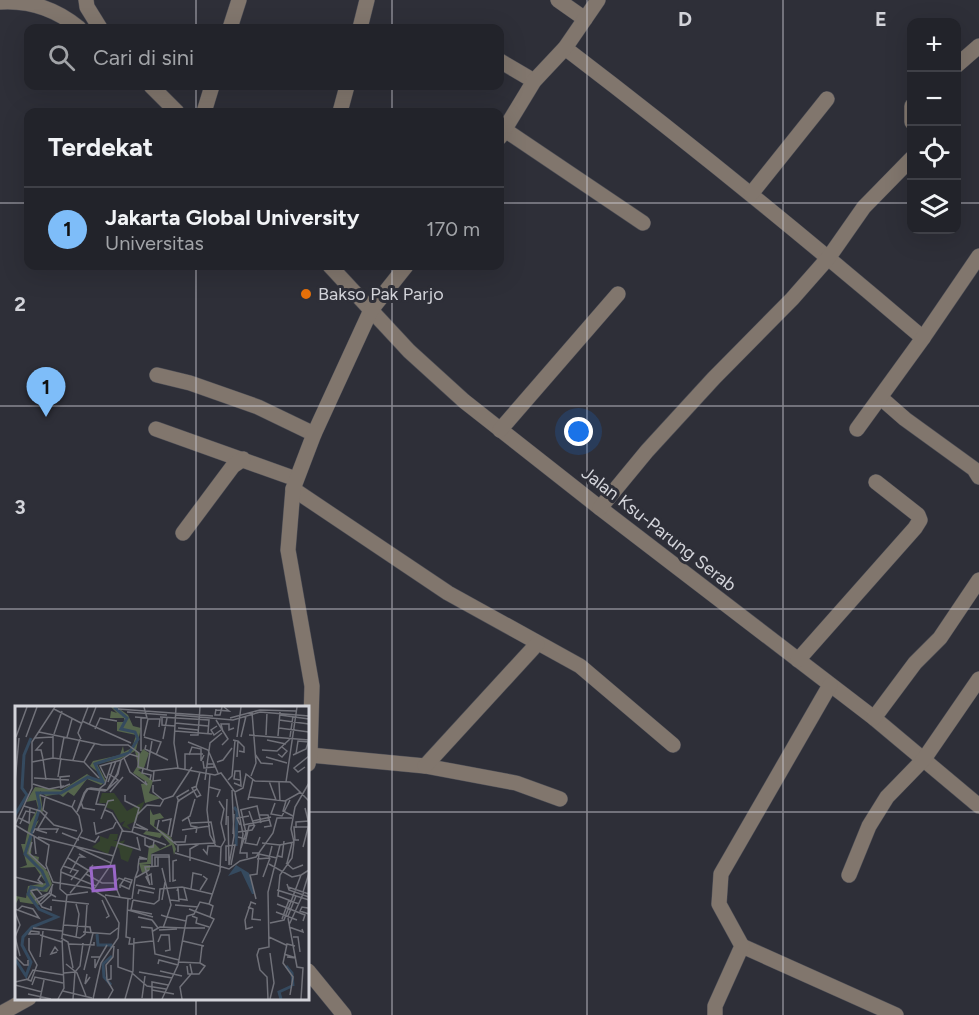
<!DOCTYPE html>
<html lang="id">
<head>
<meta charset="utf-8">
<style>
  body { margin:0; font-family:Figtree,sans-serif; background:#2e2f36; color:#f1f3f6 }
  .controls { position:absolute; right:18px; top:18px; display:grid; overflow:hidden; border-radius:12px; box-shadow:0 6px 24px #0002 }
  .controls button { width:54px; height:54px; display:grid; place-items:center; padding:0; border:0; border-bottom:2px solid #3f4047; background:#22232a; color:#f1f3f6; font:30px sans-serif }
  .you { position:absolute; left:579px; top:432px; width:21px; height:21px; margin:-15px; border:4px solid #fff; border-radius:50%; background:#1a73e8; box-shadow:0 0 0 9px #1a73e833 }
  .badge { display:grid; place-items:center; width:39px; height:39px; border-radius:50%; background:#7ebdf9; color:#111; font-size:20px; font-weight:700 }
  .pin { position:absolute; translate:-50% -50px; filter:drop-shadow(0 2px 3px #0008) }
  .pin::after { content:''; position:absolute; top:32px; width:21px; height:18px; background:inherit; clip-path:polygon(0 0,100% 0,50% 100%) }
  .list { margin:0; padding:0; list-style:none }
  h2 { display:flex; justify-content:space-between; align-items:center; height:78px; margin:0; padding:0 24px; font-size:26px }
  h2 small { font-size:20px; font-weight:400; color:#a2a4a8 }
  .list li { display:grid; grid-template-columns:39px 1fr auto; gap:18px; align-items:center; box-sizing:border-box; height:84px; padding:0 24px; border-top:2px solid #3f4047 }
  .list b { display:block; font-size:22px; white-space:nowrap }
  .list p { margin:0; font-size:20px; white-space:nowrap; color:#a2a4a8 }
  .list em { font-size:20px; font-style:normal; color:#a2a4a8 }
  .icon { flex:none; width:33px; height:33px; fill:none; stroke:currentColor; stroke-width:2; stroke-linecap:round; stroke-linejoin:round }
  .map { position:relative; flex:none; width:979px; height:1015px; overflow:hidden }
  .search { position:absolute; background:#22232a; box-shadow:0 6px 24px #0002; left:24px; top:24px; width:480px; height:66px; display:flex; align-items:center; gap:15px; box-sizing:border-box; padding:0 21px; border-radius:12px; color:#a2a4a8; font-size:22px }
  .panel { position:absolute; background:#22232a; box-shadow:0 6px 24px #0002; left:24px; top:108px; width:480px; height:162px; border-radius:12px }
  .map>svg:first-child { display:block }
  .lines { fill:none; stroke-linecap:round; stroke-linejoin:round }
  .minor-casing { stroke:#4c4d55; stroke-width:16 }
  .minor { stroke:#81766d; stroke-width:15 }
  .grid { fill:none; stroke:#d3d4da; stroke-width:1.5; stroke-opacity:0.55 }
  .food-dot { fill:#e8710a; stroke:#2e2f38; stroke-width:2 }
  .labels { text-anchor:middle; stroke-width:6; stroke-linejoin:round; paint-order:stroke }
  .poi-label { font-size:18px; fill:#d3d4da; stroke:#2e2f38; text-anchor:start }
  .street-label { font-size:18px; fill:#d3d4da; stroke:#2e2f38 }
  .inset-river { fill:none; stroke:#354a5f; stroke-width:3 }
  .inset-road { fill:none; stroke:#707179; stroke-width:1.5 }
  .view { fill:#9a67c8; fill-opacity:0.15; stroke:#9a67c8; stroke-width:3 }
  .inset-edge { fill:none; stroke:#d3d4da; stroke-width:3 }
  .grid-label { font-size:20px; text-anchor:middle; font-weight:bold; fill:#d3d4da; stroke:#2e2f38; stroke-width:6; stroke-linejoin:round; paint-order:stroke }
</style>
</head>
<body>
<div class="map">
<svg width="979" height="1015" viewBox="0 0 979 1015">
  <rect width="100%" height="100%" fill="#2e2f38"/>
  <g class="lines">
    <g class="minor-casing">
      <g id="minor">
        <polyline points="86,0 87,7 100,28"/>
        <polyline points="558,0 585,19"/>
        <path d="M0,2C30,0 57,10 79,28"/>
        <polyline points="230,28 239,0"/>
        <polyline points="360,28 367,0"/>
        <path d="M565,48C687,141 806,238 923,338"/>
        <polyline points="500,61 534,81"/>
        <polyline points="956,66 979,46"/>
        <polyline points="151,86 177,112"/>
        <polyline points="912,106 912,122"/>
        <polyline points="204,112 212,86"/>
        <polyline points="340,112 347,86"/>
        <polyline points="505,130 643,223"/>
        <polyline points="500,137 534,81 565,48 598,0"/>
        <polyline points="751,194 827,99"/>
        <polyline points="330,266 409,351 464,401 600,508 874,718 979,806"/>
        <polyline points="157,375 190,383 258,407 314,434"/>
        <polyline points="881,398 905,419 974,469 979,477"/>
        <polyline points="156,429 296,479"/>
        <polyline points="857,429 923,338 979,256"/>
        <polyline points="500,430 618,294"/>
        <polyline points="293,489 448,593 580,666 673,745"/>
        <polyline points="600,508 647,451 714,378 792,299 829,257 864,207 912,158"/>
        <polyline points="183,533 233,466 243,459"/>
        <polyline points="798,660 915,528 920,520 918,515 876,482"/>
        <polyline points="874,718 915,663 940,638 979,580"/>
        <polyline points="310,755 425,766 516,783 560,799"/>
        <polyline points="308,764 310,755 312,686 288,550 293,489 314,434 371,310 406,266"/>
        <polyline points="425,766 537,644"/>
        <polyline points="849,875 869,826 887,797 924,759 979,679"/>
        <polyline points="742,946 896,1015"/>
        <polyline points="308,971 344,1015"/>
        <polyline points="0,1014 29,998"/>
        <polyline points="715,1015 715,1006 742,946 719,904 721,874 830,685"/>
      </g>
    </g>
    <use href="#minor" class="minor"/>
  </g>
  <path class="grid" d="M196,0V28M392,0V28M587,0V1015M783,0V1015M196,86V112M392,86V112M0,203H28M500,203H912M956,203H979M196,266V708M392,266V1015M0,406H979M0,609H979M0,812H16M308,812H979M196,998V1015"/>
  <circle class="food-dot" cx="306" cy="294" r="6"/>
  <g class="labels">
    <g class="poi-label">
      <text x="318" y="300">Bakso Pak Parjo</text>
    </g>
    <g class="street-label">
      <text transform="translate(659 529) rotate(38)" y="6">Jalan Ksu-Parung Serab</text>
    </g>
  </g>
  <g transform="translate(15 706)">
    <rect width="294" height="294" fill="#2e2f38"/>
    <path d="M87,87H99L112,105L130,95L121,115L112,119L116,124L107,120L110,115L105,117L98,104L90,101L91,97H84ZM95,128H103L102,134H98L104,136L110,134L108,138L118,143L113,156L106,153L104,142L96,140L93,148L77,141L85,135V130L93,133Z" fill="#35432e"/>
    <path d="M96,1H102L113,9L118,20L126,22L121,44L125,48L128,43L134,47L129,62L123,64L138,75L134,87L146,92L130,97L126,78L133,77L118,67L123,59L120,45L105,53L82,58L91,75L86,79L72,73L59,90L53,86L48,91L44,88L31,90L25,85L28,106L25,105L20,113L19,118L24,114L17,128L16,149L24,151L23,156L33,166L37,178L32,186L16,184L24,199L5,196L4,192L0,199L1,190L11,192L13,180L31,177L20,161L4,162L12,159L6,138H10L14,118L23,102L21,94L11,96L20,81L47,84L72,68L84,76L85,68L75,60L78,55L105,49L108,40L109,46L117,42L121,29L102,25V16H109V12H95L96,5L102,7ZM135,103L138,109L145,107L149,112L140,114L139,120L156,131L161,143L159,149L157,139L136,148V158H126L135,159V164L127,167L124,157L132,156L134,140L140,138L145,143L155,138L147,129L145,132L128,128L131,125L146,127L135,118Z" fill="#55654c"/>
    <path d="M221,159L234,167L240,188H237L226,165L213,170Z" fill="#354a5f"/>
    <path class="inset-river" d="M219,101L222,105L221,140M0,109L12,89L7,82L9,49L16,32M82,228L83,239H96L97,242M0,253L11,270L16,256L7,239L8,231L17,221L42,211L24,203L13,188L16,181L28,183L33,179L27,165L10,148L25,101L22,87H46L73,71L88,76L80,58L114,47L123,33L120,26L106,23L112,12L99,1M271,260L277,267L278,280M96,279L89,271L88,258L97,250M266,293L264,286L277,280"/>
    <path class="inset-road" d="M161,1L159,37L163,62M39,3L66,17M103,3L198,10M201,3L200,9H205L207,1M201,4L214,5L209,1M112,6L152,9M161,9L218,14L245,6L294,10M265,9L294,13M120,11L132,12L129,1M145,11L194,14L193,27M147,11V19L160,20M215,12L245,4L281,5M201,14L213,33L207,39M264,14L294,18M67,15L116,37M160,17L193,20M74,19L81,1M202,20L196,24L199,29L206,24M163,22L183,24M264,22L294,26M80,23L85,12L102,15M160,25L197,28M24,26L87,39H113L124,47L123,61L137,65L162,62L200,69L206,67L220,86L228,82L231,68L240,75L275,76L294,95M208,26L206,18H214V24L219,22M39,28L47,5M175,29H183L185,1M234,29L294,34M251,29L252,6M129,30L133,13H145L144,21M263,30L265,6M1,31L12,1M11,31L22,1M52,31L57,13M129,31L146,36L141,49M222,31L226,1M226,31L231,10M275,31L278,10M20,32L38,31M66,33L63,27L73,1M148,33L152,12M218,34L223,35L222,51M252,34L271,38M223,35L229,41V46L224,45M173,36L193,44L203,67M131,39L130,43L153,54M247,44L262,45L275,33M126,45V12M240,48L246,57L258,58M263,48L267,51L272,45L267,41M281,48L283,35L294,36M174,49L177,41L186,43V55L189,49M278,49L291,43L294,34M251,51L272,57M38,52V30M45,52L49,31M109,52L115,66L132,79L130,75M28,53L26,44H21L28,36M28,53L31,74M58,54L65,33M106,54L103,68L92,84L90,85L74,83H73L70,87L65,100L62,106L69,87L72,83L76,82L92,84L102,68L106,54L115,48L124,51M188,55L189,62L199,61V58H192M17,56L38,52L69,56L80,37M69,56L84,72M202,56L208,54L217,42M290,61L283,66L279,62L294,50M128,63L127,67L136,69L135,74M170,63V48H188M132,64L137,35M139,65L138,75L146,74M185,66L181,81L186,90M55,70L45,71L46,82L55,78M236,70L241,57L237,6M43,71L46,52M19,72L54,74M91,72L85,60L106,54M190,74L195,37L207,27M213,74L217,70L220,34M254,75L261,94M0,76L4,32M93,76L101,55M264,76L265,95M271,76L282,1M219,77L226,80L225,65H220L219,73L225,74M18,78L34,83L49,80M138,79V86L148,94M182,80L177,82L182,91L186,89M194,81L205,84L202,91M84,83L90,78L97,56M85,83L81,98L90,99M92,84L103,74L94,68M95,86L108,71M220,87L228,128L225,147H232V152M25,89L57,101L60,94M110,89V95L124,102L120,117M234,91L270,95L286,86M30,92L28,104L32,107L22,124L32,127M233,94L238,73M204,95L209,103L206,117L210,134L206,141M271,95L268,105L278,110M66,96L68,102L80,104M164,96L162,91L174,84M260,97L256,108L267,110L275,94M9,100L25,105L39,119L62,125M90,104L97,107L108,125M225,104L242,100L246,117M226,104L231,127L226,142M244,109H253L256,120L249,121M213,110L214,159M173,111L176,120L182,121L181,127M4,112L14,117L15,102M86,113L93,95L99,94M144,114L142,123L162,139M147,115L156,113L153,129M167,115L175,110L180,93M238,115L256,111M79,116L81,128L98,122L101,116M176,117L196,116L200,137M5,118L11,105L20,107M0,119L34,139L31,159L38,176L75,182L90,191L104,217L103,232L86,257L78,293M0,119L17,82V36L40,1M211,119L212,93M225,119L222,112L234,110M228,119L254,114M119,121L133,124L121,118M281,122V116L294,115M167,124L195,120M117,126L151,139M223,126L237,124L240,119M18,127L20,123H43L41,127M47,127L64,134M218,128L219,108M19,130L21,148M23,131L99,150M65,131L80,136L84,130M156,131L163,95L182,83M223,131L231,133L234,120L239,119L234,105M130,132V139L134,141H138L139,135M231,134L230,137L242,139L245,131M284,134H280L279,121H293M17,136L14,147L31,163M159,136H170L171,129M279,136L277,152L265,169L263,190L284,198M103,137L125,144L122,131M247,137L265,139M61,141L96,157M288,141L294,118L290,102M188,143L192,148L193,140H201M163,146V139L199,137M160,147L214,163L225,155L241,151L258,127L262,112H277M237,147H244L242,168L235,169L241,193M244,148L262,152M263,150L267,151L269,135M53,152L76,166M242,153L254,152L257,140M175,155V143L184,138M211,155V140L220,139L216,159M271,157L278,163L288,159M272,157L277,137M254,158L277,171L286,169M214,159L219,130L217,84M48,160L63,165L56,174M137,160V149H154L155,176M140,160V151H155M147,162L156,199L152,211L171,215M46,166L81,180M55,167L64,151H69L64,148M71,168L87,177H99L105,191M0,171L28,178L23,174L26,169M248,171L255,152M120,172L123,164V161L124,153L125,152V151L132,153H125M161,174L158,175V155L162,154M99,177L104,172L117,177M272,178L274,184L294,191M105,179L114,183L117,174L110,172L106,178L105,179V182M121,179L140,183M135,179L130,161L143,160V151M135,179L131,171L136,168L137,179M273,181L294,188M79,183L95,160L107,125L117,126L122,109L132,99L145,100L149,93L158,90L177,61M176,183L178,167L187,169M185,184L192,173L188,170M262,184L294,194M288,186L294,167M55,187L78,159M123,188L124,184L139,187M27,189L22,183L16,185L27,201L36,204V200M52,189L45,183L46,164L67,125L64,110L57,101M90,189L116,193M113,193L111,231L115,232L114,238H118M117,193L120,172L134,164M164,193L172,194L169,182M20,194L34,187L38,178M37,194L74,198M87,194L94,210L91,212M118,194L139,198L144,194L145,183L167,181L197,188M118,194L116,204L137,208M147,194L150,176M155,194L164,195L163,182L162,185M23,197L34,187L41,191M262,198L290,209L288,215M25,199L36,189L37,180M160,199L183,201M233,201L238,203L237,213L246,214M293,202L287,201L285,205L294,208M0,203L24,212L18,203L7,200L3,204M174,203L195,211M113,204L138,211M0,206L5,219L0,231M261,206L282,214M146,209L152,211L148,222M177,210L182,212L181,217L194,221M273,210L281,190M123,211L137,214L143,222L138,215M273,212L282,261L288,262L286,293M267,213L274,194M255,217L269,214L286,169L294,164M49,219L75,221L76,226M274,219L289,186M126,221L137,222L140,248L164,254M238,221L231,223L230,214L236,196L241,198M274,221L288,226L287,223M18,222L47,225M170,222H190M144,224L162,223M16,225L24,226V228H14ZM138,225L145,221L170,222M68,226L95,228L103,222M47,228L65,232L70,228L72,199M25,229L47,236M0,231L5,250M61,231L64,208L61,198M254,231L271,239M278,231H283L285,246M46,232L53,236L58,262M168,235L189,240M143,236L146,229H154L155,244L150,245M119,237L138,235M187,237L199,213L195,211L198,200L194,198M54,238L79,239V236M103,243V261L117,266M42,246L36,248L40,241L43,245M269,248L281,252L272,251M0,250L9,259H13V254M25,251L28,225M76,251H85L92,239M80,253V262L85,251M163,256L185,257M51,258L62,267L71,290M143,258L144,254L163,259M172,260L173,268H184L190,260L185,257L187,240M69,264L78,227M145,265L167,270M124,266L157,272M49,267L60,266L65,260L68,237M117,267L132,280L151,283M72,268L70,278L75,271M11,273L16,275L22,259L14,244V232M92,274L96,273V259M0,276L13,273L18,264L49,269M0,279L27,286M17,279L20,271L48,277M137,284L159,288M48,285L77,292M13,288L36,293M275,289L278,271L268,257L272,238L280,240M127,292L130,270M25,293L29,274M43,293L49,282L47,231L52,189L73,186M58,293L60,266M93,293L98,284L92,274L91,259L98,251L99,240M110,293L118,265L119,232M137,293V276L153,279M147,293L163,259L172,210L179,208L185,196L194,198L205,165L206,141L201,140L195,129L192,104L195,68M167,293L165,281L177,267L175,258M253,293L252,271L245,264L242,249L244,243L254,241L253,186L265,139L279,136L276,123L280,101L294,77M255,293L259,277L255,247"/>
    <path class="view" d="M99,160L101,183L78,185L76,162Z"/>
    <rect width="294" height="294" class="inset-edge"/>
  </g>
  <g class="grid-label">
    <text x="685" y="26">D</text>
    <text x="881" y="26">E</text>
    <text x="20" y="311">2</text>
    <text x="20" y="514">3</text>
  </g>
</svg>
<div class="controls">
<button>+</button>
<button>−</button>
<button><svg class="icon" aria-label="locate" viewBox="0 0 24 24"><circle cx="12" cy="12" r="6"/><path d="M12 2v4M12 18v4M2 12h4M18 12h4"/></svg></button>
<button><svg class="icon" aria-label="layers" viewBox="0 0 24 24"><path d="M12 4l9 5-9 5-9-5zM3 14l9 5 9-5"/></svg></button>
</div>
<div class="you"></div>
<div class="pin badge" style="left:46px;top:417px">1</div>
<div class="search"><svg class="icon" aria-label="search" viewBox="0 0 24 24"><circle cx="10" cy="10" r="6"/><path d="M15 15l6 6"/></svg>Cari di sini</div>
<section class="panel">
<h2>Terdekat<small></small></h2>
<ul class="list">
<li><span class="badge">1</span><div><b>Jakarta Global University</b><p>Universitas</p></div><em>170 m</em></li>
</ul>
</section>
</div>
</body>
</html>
